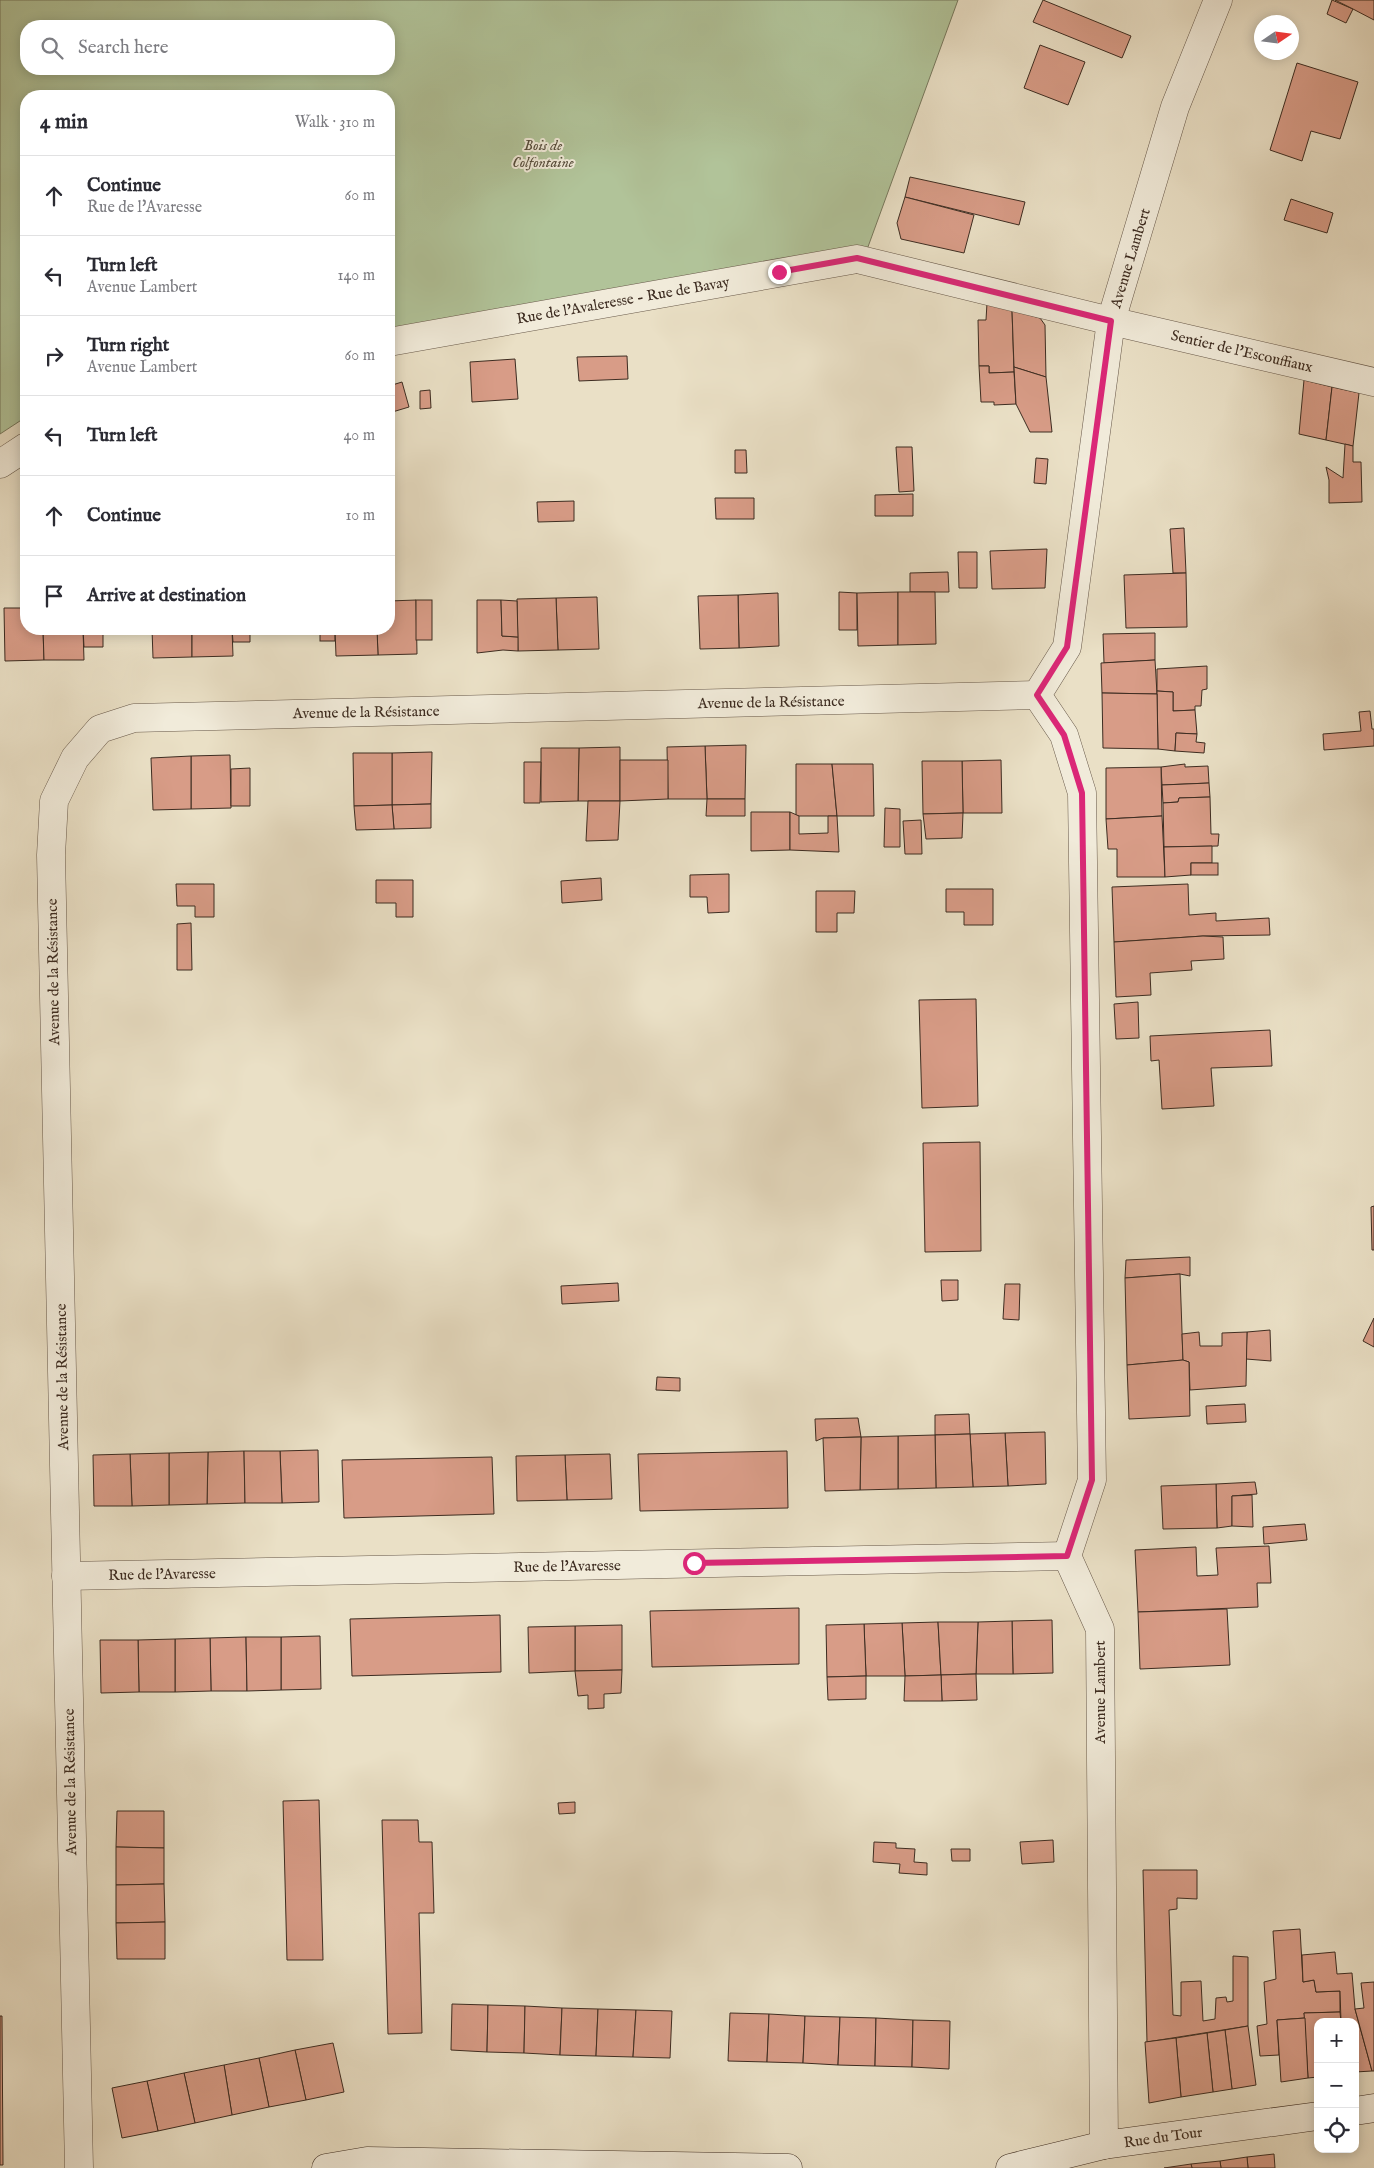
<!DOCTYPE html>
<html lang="en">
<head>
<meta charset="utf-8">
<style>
  body { margin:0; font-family:"IM FELL English",serif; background:#f2f2f3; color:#2b2b33 }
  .controls { position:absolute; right:15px; bottom:15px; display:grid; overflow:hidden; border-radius:10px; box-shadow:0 2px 12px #0003 }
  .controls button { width:45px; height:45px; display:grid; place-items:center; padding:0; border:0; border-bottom:1px solid #e1e1e2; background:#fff; color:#2b2b33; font:25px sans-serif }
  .compass { position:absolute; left:1254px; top:15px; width:45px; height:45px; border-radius:50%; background:#fff; box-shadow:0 2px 12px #0003; rotate:77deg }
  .stop { position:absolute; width:15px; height:15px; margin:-11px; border:4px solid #db2777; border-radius:50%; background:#fff }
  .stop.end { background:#db2777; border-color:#fff; box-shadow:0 1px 5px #0008 }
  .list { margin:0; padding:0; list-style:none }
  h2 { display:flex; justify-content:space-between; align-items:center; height:65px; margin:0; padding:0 20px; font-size:21px }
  h2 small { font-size:16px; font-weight:400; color:#7c7c81 }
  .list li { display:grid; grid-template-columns:32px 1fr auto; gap:15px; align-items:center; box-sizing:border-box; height:80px; padding:0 20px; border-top:1px solid #e1e1e2 }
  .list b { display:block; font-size:19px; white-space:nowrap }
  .list p { margin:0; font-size:16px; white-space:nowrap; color:#7c7c81 }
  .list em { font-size:16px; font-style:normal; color:#7c7c81 }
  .icon { flex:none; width:28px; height:28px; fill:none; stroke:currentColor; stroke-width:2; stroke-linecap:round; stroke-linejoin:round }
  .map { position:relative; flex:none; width:1374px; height:2168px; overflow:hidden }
  .search { position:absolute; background:#fff; box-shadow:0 2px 12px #0003; left:20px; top:20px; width:375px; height:55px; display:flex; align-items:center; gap:12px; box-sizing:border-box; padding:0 18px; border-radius:20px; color:#7c7c81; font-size:19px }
  .panel { position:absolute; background:#fff; box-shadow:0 2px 12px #0003; left:20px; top:90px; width:375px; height:545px; border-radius:20px }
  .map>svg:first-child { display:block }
  .green { fill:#b1c399; stroke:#77785d; fill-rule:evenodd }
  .building { fill:#d89c87; stroke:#3d2c21 }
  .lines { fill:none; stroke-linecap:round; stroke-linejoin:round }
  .street-casing { stroke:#68594a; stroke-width:29 }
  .secondary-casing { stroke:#3d2c21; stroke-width:29 }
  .street { stroke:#f1ebda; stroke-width:28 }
  .secondary { stroke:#f1ebda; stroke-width:28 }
  .route { stroke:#db2777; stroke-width:6 }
  .labels { text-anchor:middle; stroke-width:4; stroke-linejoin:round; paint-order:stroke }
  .park-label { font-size:15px; font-style:italic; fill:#544a39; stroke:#f1ebda }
  .street-label { font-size:15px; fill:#3d2c21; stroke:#f1ebda }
</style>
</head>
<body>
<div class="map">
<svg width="1374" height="2168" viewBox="0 0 1374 2168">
  <rect width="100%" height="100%" fill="#eae0c6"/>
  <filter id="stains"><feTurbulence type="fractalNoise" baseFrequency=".004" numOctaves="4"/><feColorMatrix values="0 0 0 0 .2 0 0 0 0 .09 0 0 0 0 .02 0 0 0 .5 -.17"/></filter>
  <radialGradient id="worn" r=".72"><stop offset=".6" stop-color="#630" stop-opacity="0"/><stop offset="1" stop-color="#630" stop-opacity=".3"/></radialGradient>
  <path class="green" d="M0,0H958L861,266L389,330V96H26V417L0,434ZM26,26H389V69H26Z"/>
  <g class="building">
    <polygon points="1043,0 1131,36 1122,58 1033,22"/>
    <polygon points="1332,0 1353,9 1346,23 1327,14"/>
    <polygon points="1335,0 1374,0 1374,20 1353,9"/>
    <polygon points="1040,45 1085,62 1068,105 1024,88"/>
    <polygon points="1297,63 1358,82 1340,139 1311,131 1302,161 1270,150"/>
    <polygon points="910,177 1025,202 1019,225 905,197"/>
    <polygon points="905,197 974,215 964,253 901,239 897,223"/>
    <polygon points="1291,199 1333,213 1327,233 1284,220"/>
    <polygon points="987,303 1012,310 1014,372 989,373 989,366 979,366 978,320 986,320"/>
    <polygon points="1012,310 1040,318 1045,325 1046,377 1014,367"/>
    <polygon points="627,356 628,379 579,381 577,357"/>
    <polygon points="515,359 518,399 472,402 470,362"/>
    <polygon points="979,366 989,366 989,373 1014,372 1016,404 994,405 994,402 981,402"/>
    <polygon points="1014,367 1046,377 1052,432 1030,432 1016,404"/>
    <polygon points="1304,380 1332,387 1326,440 1299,434"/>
    <polygon points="402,382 409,407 389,413 389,386"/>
    <polygon points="1332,387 1359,393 1353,446 1326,440"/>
    <polygon points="430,390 431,408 420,409 420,391"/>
    <polygon points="1345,444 1353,446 1353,462 1361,462 1362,502 1329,503 1329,480 1326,467 1343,478"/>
    <polygon points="896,447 912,447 914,491 899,492"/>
    <polygon points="735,450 746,450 747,473 735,473"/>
    <polygon points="1036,458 1048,459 1046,484 1034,483"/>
    <polygon points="913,494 913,516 875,516 875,495"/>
    <polygon points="715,498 754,498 754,519 716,519"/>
    <polygon points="574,501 574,521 538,522 537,502"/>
    <polygon points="389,503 391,503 392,526 389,526"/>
    <rect x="23" y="510" width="3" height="23"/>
    <polygon points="1184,528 1186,573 1173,573 1170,529"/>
    <polygon points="1047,549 1045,588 992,589 990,551"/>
    <polygon points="958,552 977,552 977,588 959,588"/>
    <polygon points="948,572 949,592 910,592 910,573"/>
    <polygon points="1186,573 1187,627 1126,628 1124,575"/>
    <polygon points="839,592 857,593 857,630 839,630"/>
    <polygon points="898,592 898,645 858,646 857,593"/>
    <polygon points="898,592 935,592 936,644 898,645"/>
    <polygon points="778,593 779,646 739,648 738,595"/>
    <polygon points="738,595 739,648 700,649 698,596"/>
    <polygon points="597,597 599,649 558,650 556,598"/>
    <polygon points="556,598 558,650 518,651 517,599"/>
    <polygon points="416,600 417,654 378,655 377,629 389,629 389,601"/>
    <rect x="416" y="600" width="16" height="40"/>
    <polygon points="477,600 501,600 502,636 518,637 518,651 503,650 477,653"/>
    <polygon points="501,600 517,601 518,637 502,636"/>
    <polygon points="4,608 26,608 26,629 43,629 44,660 5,661"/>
    <polygon points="43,629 83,629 84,660 44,660"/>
    <polygon points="83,629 103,629 103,647 84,647"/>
    <polygon points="152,629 192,629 192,657 153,658"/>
    <polygon points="192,629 232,629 233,656 192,657"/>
    <polygon points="232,629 250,629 250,642 233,642"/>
    <rect x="320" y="629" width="15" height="12"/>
    <polygon points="335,629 377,629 378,655 336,656"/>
    <polygon points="1155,633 1155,660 1104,663 1103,634"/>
    <polygon points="1155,660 1157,694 1102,693 1101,663"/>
    <polygon points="1207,666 1207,689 1202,690 1201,706 1195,706 1195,710 1173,711 1173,692 1157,691 1157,669"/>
    <polygon points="1157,691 1173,692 1173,711 1195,710 1197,734 1176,733 1175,751 1158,749"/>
    <polygon points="1102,693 1157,694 1158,749 1103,748"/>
    <polygon points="1370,711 1372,729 1374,729 1374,746 1324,750 1323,734 1361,731 1359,712"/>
    <polygon points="1176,733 1197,734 1196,742 1205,743 1204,753 1175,751"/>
    <polygon points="746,745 745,799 707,799 705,746"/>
    <polygon points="705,746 707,799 668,799 667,747"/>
    <polygon points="620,747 620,801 578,801 579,748"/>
    <polygon points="541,748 579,748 578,801 541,802"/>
    <polygon points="432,752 431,804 392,805 392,753"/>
    <polygon points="353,753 392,753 392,805 354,806"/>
    <polygon points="230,755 231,808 191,809 191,756"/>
    <polygon points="191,756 191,809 153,810 151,758"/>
    <polygon points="620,760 668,760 668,799 620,801"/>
    <polygon points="1001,760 1002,813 963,813 962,761"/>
    <polygon points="922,761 962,761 963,813 923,814"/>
    <polygon points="524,762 541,762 540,803 524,803"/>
    <polygon points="796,764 832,764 837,816 796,816"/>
    <polygon points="832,764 873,764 874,816 837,816"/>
    <polygon points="1185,764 1185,767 1208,766 1209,783 1162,785 1161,767"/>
    <polygon points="1161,767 1162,816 1106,819 1106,768"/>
    <polygon points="250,768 250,806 231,806 231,769"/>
    <polygon points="1209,783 1210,797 1179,798 1178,802 1163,803 1162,785"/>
    <polygon points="1210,797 1211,834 1219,834 1218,846 1164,847 1163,803 1178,802 1179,798"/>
    <polygon points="707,799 745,799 745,816 706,816"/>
    <polygon points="588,801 620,801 618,840 586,841"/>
    <polygon points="431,804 431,828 394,829 392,805"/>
    <polygon points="392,805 394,829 356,830 354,806"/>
    <polygon points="885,808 900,809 900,847 884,847"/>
    <polygon points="751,812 790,812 790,850 751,851"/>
    <polygon points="790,812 799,816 799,834 828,833 828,816 837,816 839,852 790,850"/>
    <polygon points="963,813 962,838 926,839 923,814"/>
    <polygon points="1162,816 1165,877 1117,877 1117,849 1108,849 1106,819"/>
    <polygon points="921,820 922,854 905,854 903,821"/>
    <polygon points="1212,846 1212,863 1191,863 1191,875 1165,877 1164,847"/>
    <rect x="1191" y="863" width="27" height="12"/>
    <polygon points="729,874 729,912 708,913 707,897 690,897 690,875"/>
    <polygon points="601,878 602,900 562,903 561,881"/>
    <polygon points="376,880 413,880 413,917 396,917 396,903 376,903"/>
    <polygon points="176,884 214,884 214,917 195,917 195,906 177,906"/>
    <polygon points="1188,884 1189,915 1216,913 1216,921 1269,918 1270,935 1203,936 1114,942 1112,887"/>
    <polygon points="946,889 993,889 993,925 964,925 964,912 946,912"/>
    <polygon points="816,891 855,891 854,913 837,913 837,932 816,932"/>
    <polygon points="191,923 192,970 177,970 177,924"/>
    <polygon points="1203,936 1223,937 1224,959 1191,961 1192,970 1150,973 1151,995 1116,997 1114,942"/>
    <polygon points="976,999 978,1106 922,1108 919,1000"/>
    <polygon points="1138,1002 1139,1038 1116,1039 1114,1004"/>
    <polygon points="1270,1030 1272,1066 1211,1068 1214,1106 1162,1109 1159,1060 1151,1061 1150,1036"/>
    <polygon points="980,1142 981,1251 925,1252 923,1143"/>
    <polygon points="1374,1206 1374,1250 1372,1250 1371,1207"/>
    <polygon points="1190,1257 1190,1276 1180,1274 1125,1278 1126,1260"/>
    <polygon points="1180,1274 1183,1360 1127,1365 1125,1278"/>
    <polygon points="941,1280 958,1280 958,1300 942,1301"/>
    <polygon points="618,1283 619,1301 562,1304 561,1286"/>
    <polygon points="1005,1284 1020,1284 1019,1320 1003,1319"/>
    <polygon points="1374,1318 1374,1347 1363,1341"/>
    <polygon points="1270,1330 1271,1361 1246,1359 1247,1332"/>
    <polygon points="1199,1332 1200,1346 1222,1346 1222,1333 1247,1332 1246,1386 1190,1390 1189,1362 1183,1360 1182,1334"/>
    <polygon points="1183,1360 1189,1362 1190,1416 1129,1419 1127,1365"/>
    <polygon points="657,1377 680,1378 680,1391 656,1390"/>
    <polygon points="1245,1404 1246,1422 1207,1424 1206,1406"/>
    <polygon points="969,1414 970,1434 935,1435 935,1415"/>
    <polygon points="858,1418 861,1437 823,1438 816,1441 815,1419"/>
    <polygon points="1045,1432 1046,1484 1008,1486 1005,1433"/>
    <polygon points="1005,1433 1008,1486 973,1487 970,1434"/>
    <polygon points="970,1434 973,1487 936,1488 935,1435"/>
    <polygon points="935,1435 936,1488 898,1489 898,1436"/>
    <polygon points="898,1436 898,1489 860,1490 861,1437"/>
    <polygon points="861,1437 860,1490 825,1491 823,1438"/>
    <polygon points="318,1450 319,1502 282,1503 280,1451"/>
    <polygon points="244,1451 245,1503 207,1504 208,1452"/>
    <polygon points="244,1451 280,1451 282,1503 245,1503"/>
    <polygon points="787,1451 788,1508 640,1511 638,1454"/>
    <polygon points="208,1452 207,1504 169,1505 169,1453"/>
    <polygon points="169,1453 169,1505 132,1506 130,1454"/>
    <polygon points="130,1454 132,1506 94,1506 93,1455"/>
    <polygon points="610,1454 612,1499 567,1500 565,1455"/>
    <polygon points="565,1455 567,1500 517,1501 516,1456"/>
    <polygon points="492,1457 494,1514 344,1518 342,1460"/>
    <polygon points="1255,1482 1257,1494 1232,1496 1232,1526 1217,1528 1216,1484"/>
    <polygon points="1216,1484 1217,1528 1163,1529 1161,1486"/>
    <polygon points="1252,1495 1253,1527 1232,1526 1232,1496"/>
    <polygon points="1305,1524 1307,1540 1264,1544 1263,1527"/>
    <polygon points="1269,1546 1271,1583 1257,1583 1258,1607 1138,1612 1135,1550 1196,1547 1197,1576 1218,1575 1216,1548"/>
    <polygon points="799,1608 799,1664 652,1667 650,1611"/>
    <polygon points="1227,1609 1230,1665 1140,1669 1138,1612"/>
    <polygon points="500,1615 501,1672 352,1676 350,1619"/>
    <polygon points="1052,1620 1053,1673 1013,1674 1012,1621"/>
    <polygon points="1012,1621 1013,1674 976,1674 978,1622"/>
    <polygon points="938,1622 941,1675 905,1676 902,1623"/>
    <polygon points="938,1622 978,1622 976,1674 941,1675"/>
    <polygon points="902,1623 905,1676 866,1676 864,1624"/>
    <polygon points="864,1624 866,1676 827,1677 826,1625"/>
    <polygon points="622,1625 622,1670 575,1671 575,1626"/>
    <polygon points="575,1626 575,1671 529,1673 528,1627"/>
    <polygon points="320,1636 321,1689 281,1690 281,1637"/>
    <polygon points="246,1637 247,1691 211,1691 210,1638"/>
    <polygon points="246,1637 281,1637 281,1690 247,1691"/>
    <polygon points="210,1638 211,1691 175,1692 175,1639"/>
    <polygon points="175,1639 175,1692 139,1692 138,1640"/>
    <polygon points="100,1640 138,1640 139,1692 101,1693"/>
    <polygon points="622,1670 621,1693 604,1694 604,1708 588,1709 588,1695 578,1696 575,1671"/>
    <polygon points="976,1674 977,1700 942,1701 941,1675"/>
    <polygon points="941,1675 942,1701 904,1701 905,1676"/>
    <polygon points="866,1676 866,1699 828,1700 827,1677"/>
    <polygon points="319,1800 323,1960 287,1960 283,1801"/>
    <polygon points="575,1802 575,1813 559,1814 558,1803"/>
    <polygon points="117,1811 164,1811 164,1848 116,1847"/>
    <polygon points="382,1820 418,1820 419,1842 432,1842 434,1913 419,1913 422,2033 388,2034"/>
    <polygon points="1053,1840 1054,1862 1022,1864 1020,1842"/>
    <polygon points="874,1842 896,1843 896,1848 915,1849 914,1862 927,1863 927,1875 899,1873 900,1864 873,1862"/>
    <polygon points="116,1847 164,1848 164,1884 116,1885"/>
    <polygon points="951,1849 970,1849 970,1861 952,1861"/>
    <polygon points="1143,1870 1197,1870 1197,1899 1177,1898 1177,1909 1169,1910 1173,2015 1181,2016 1181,1982 1201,1981 1203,2021 1215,2019 1216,1998 1226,1997 1227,2002 1233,2001 1233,1956 1248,1957 1248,2026 1147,2042"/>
    <polygon points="164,1884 165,1922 116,1923 116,1885"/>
    <polygon points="165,1922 165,1959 117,1959 116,1923"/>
    <polygon points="1300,1929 1303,1982 1314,1980 1316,1992 1340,1991 1340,2012 1304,2013 1305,2018 1277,2020 1279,2055 1260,2056 1257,2026 1267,2024 1264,1982 1276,1979 1273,1931"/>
    <polygon points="1335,1952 1337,1974 1352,1973 1355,2009 1372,2071 1355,2072 1355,2022 1341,2022 1340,1991 1316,1992 1314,1980 1303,1982 1302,1955"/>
    <polygon points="1374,1982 1374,2071 1372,2071 1355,2009 1364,2008 1361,1983"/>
    <polygon points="452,2004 488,2005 487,2052 451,2050"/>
    <polygon points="488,2005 525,2006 524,2053 487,2052"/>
    <polygon points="525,2006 562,2008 560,2055 524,2053"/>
    <polygon points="562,2008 598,2009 596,2056 560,2055"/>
    <polygon points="598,2009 636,2010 633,2057 596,2056"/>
    <polygon points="636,2010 672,2011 670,2058 633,2057"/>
    <polygon points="1340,2012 1341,2022 1318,2022 1318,2077 1308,2078 1304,2013"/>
    <polygon points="730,2013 769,2014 767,2062 728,2061"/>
    <polygon points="769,2014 805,2016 803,2063 767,2062"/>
    <polygon points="0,2016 2,2016 3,2165 0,2165"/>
    <polygon points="805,2016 840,2017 838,2065 803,2063"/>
    <polygon points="840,2017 876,2018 875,2066 838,2065"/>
    <polygon points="876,2018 913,2020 912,2067 875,2066"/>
    <polygon points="1305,2018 1308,2078 1281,2082 1277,2020"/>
    <polygon points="913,2020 950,2021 949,2069 912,2067"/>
    <polygon points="1248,2026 1256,2085 1232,2089 1225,2030"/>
    <polygon points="1225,2030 1232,2089 1213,2092 1207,2033"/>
    <polygon points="1207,2033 1213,2092 1181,2097 1176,2038"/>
    <polygon points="1176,2038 1181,2097 1149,2103 1145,2042"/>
    <polygon points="333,2043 344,2092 306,2100 295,2050"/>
    <polygon points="295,2050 306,2100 269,2107 259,2058"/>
    <polygon points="259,2058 269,2107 232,2115 224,2065"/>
    <polygon points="224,2065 232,2115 195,2123 184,2073"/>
    <polygon points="184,2073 195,2123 158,2131 147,2081"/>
    <polygon points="147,2081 158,2131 122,2138 112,2088"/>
    <polygon points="1274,2154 1275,2168 1248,2168 1247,2157"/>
    <polygon points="1247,2157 1248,2168 1221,2168 1220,2161"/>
    <polygon points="1220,2161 1221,2168 1192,2168 1191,2164"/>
    <polygon points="1191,2164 1192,2168 1164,2168"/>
  </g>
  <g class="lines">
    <g class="street-casing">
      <g id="street">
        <polyline points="389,342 857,259 1111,321 1374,382"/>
        <polyline points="0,464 26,447"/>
        <polyline points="66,1576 1067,1556"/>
        <polyline points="1104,2145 1100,1629 1067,1556 1092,1480 1082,793 1064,735 1037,695 1067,647 1111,321 1175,107 1218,0"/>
        <polyline points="79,2168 51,855 54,801 75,758 100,729 134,718 1037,695"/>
      </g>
    </g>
    <g class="secondary-casing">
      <g id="secondary">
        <polyline points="1355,2111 1374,2108"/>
        <polyline points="326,2168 367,2161 788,2168"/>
        <polyline points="1010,2168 1104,2145 1318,2116"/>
      </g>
    </g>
    <use href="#street" class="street"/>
    <use href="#secondary" class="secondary"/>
  </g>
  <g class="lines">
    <polyline class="route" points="694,1563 1067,1556 1092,1480 1082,793 1064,735 1037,695 1067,647 1111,321 857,258 779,272"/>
  </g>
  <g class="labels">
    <g class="park-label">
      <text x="543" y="150">Bois de<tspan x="543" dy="17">Colfontaine</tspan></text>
    </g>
    <g class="street-label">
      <text transform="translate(1130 258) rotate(-73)" y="5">Avenue Lambert</text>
      <text transform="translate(623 300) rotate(-10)" y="5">Rue de l'Avaleresse - Rue de Bavay</text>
      <text transform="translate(1242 351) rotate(13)" y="5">Sentier de l'Escouffiaux</text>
      <text transform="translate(771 702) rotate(-1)" y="5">Avenue de la Résistance</text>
      <text transform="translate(366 712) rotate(-1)" y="5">Avenue de la Résistance</text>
      <text transform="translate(53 972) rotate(-91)" y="5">Avenue de la Résistance</text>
      <text transform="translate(62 1377) rotate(-91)" y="5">Avenue de la Résistance</text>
      <text transform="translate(567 1566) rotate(-1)" y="5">Rue de l'Avaresse</text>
      <text transform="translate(162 1574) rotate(-1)" y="5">Rue de l'Avaresse</text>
      <text transform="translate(1100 1692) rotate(-90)" y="5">Avenue Lambert</text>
      <text transform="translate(70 1782) rotate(-91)" y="5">Avenue de la Résistance</text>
      <text transform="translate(1163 2137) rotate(-8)" y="5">Rue du Tour</text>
    </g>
  </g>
  <rect width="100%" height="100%" filter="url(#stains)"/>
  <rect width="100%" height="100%" fill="url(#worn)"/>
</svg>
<div class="controls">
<button>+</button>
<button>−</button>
<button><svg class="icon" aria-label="locate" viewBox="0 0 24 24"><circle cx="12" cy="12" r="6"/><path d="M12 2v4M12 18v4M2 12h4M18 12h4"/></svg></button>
</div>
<svg class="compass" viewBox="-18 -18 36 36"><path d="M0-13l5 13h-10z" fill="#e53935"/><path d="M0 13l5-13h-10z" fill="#7c7c81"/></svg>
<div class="stop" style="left:694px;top:1563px"></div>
<div class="stop end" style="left:779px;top:272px"></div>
<div class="search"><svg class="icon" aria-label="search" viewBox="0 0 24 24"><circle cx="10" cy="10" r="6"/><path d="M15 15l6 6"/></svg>Search here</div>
<section class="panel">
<h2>4 min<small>Walk · 310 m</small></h2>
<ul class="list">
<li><svg class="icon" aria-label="ahead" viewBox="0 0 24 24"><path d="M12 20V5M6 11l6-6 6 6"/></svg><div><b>Continue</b><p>Rue de l'Avaresse</p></div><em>60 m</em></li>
<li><svg class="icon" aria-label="left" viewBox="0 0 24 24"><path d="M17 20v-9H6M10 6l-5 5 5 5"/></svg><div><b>Turn left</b><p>Avenue Lambert</p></div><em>140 m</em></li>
<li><svg class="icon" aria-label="right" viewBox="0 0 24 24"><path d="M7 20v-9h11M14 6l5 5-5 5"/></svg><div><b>Turn right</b><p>Avenue Lambert</p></div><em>60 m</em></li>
<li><svg class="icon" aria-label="left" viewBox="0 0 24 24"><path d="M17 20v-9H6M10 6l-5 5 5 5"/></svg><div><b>Turn left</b></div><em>40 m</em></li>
<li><svg class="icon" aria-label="ahead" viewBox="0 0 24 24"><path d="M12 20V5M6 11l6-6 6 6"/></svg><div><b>Continue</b></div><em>10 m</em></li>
<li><svg class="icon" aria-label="arrive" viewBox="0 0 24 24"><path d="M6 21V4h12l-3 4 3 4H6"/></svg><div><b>Arrive at destination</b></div></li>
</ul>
</section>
</div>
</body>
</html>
